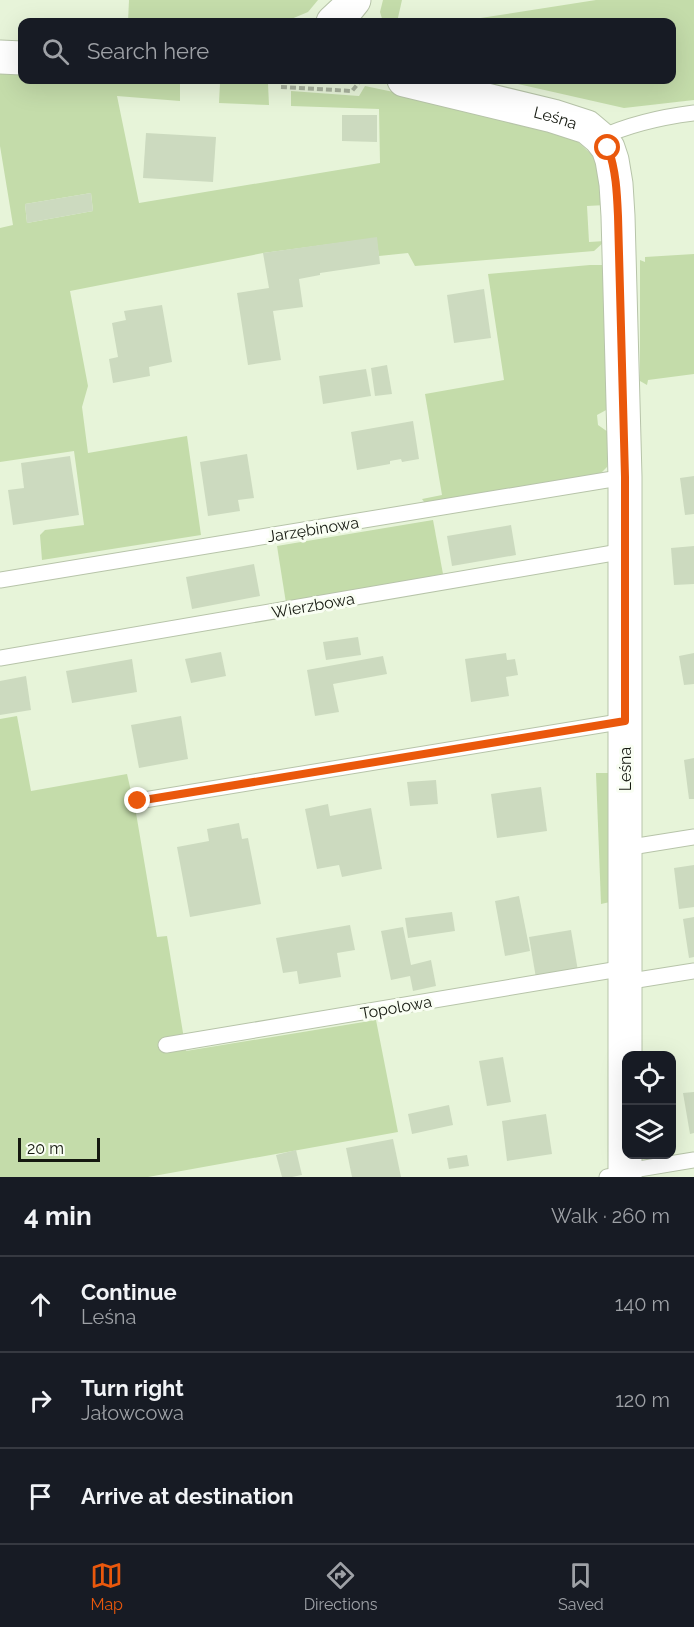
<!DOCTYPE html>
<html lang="en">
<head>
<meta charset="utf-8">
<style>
  body { margin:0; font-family:Raleway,sans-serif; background:#20242c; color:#f1f3f6 }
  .controls { position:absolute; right:18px; bottom:18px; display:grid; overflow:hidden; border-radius:12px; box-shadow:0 6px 24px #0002 }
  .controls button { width:54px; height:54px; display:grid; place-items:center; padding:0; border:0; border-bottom:2px solid #363941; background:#171b24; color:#f1f3f6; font:30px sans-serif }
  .scale { position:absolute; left:18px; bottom:15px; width:82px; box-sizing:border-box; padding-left:6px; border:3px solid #151910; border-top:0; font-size:16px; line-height:21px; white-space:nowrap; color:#151910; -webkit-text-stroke:4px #f9fef3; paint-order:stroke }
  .stop { position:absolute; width:18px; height:18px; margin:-14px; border:4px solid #ea580c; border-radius:50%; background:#fff }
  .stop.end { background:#ea580c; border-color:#fff; box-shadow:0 2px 6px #0008 }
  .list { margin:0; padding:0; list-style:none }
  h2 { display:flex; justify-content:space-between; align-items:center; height:78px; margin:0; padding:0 24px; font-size:26px }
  h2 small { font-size:20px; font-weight:400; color:#9ea1a6 }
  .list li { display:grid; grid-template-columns:39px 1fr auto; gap:18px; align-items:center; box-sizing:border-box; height:96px; padding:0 24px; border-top:2px solid #363941 }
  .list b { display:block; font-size:22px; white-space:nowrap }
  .list p { margin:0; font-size:20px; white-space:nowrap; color:#9ea1a6 }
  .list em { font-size:20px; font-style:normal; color:#9ea1a6 }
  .icon { flex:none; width:33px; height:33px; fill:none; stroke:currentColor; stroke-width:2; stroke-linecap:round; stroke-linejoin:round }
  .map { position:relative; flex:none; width:694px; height:1177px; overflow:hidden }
  .search { position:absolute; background:#171b24; box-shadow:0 6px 24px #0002; left:18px; right:18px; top:18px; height:66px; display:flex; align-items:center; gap:15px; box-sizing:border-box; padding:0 21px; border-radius:12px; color:#9ea1a6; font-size:22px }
  .sheet { height:366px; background:#171b24 }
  nav { display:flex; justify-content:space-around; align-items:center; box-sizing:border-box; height:84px; border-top:2px solid #363941; background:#171b24; font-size:16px; color:#9ea1a6 }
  nav a { display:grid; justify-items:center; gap:3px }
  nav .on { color:#ea580c }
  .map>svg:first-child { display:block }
  .green { fill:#c4dcaa; fill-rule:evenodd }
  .building { fill:#ccdabf }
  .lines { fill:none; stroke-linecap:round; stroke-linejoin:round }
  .lane-casing { stroke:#b7c4a9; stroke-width:17 }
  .secondary-casing { stroke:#b7c4a9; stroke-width:35 }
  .path { stroke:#a8b29d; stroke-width:4; stroke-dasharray:6 3; stroke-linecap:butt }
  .lane { stroke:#fff; stroke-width:15 }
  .secondary { stroke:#fff; stroke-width:33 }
  .route { stroke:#ea580c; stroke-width:8 }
  .labels { text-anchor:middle; stroke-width:6; stroke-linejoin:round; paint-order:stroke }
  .street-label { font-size:16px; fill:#151910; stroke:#f9fef3 }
</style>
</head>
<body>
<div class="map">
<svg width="694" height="1177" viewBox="0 0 694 1177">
  <rect width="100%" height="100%" fill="#e7f4d9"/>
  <g class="green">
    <polygon points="129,0 318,0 308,12 284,22 128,22"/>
    <polygon points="383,0 402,0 397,22 383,22 380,12"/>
    <polygon points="596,0 694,0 694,100 624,108 500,80 672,80 672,22 461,22 461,21"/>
    <path d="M0,71L22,73V80H148L180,81V101L117,96L139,203L380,163L379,109L291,106V91L359,96L365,86L531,121L576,140L592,155L600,168L606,205L587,206L589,242L605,241L594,251L415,266L408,253L379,256L376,238L263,253L70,291L88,386L82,407L88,453L187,436L201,535L42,560L40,535L45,530L84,525L74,451L0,462V228L13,225L0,146ZM91,193L93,211L27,223L25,204Z"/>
    <polygon points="220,83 268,84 269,105 219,103"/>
    <polygon points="694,254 694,374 648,380 647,385 640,381 640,260 645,262 645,257"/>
    <polygon points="590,265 606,265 608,409 597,415 598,425 608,432 607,467 597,477 425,503 422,499 442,495 425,394 504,380 488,274"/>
    <polygon points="433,520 443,574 286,603 277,546"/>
    <polygon points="17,716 31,791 127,774 136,813 157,937 167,936 186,1051 376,1020 398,1132 148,1177 0,1177 0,719"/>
    <polygon points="596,773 609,773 610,902 601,904"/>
  </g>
  <g class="building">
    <polygon points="342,115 377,115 377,142 342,141"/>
    <polygon points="146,133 216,137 213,182 143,178"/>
    <polygon points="91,193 93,211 27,223 25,204"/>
    <polygon points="377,237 380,264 320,273 320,275 299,279 303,307 273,311 281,360 248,365 237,293 269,288 263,253"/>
    <polygon points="484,289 491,338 454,343 447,295"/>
    <polygon points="162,305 172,362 149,367 150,376 113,383 109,359 118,357 112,323 126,320 124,311"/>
    <polygon points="387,365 392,394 375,396 371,368"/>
    <polygon points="366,369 371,396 323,404 319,376"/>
    <polygon points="413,421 419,459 402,462 401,459 390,461 390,464 357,470 351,432"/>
    <polygon points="247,454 254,498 238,500 240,511 208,516 200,462"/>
    <polygon points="70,456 79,515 13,525 8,490 24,488 21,463"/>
    <polygon points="694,476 694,514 685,515 680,478"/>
    <polygon points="511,525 516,555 452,566 447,536"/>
    <polygon points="694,546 694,584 674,585 671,548"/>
    <polygon points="254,564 260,596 192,609 186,577"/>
    <polygon points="358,637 361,655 326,660 323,642"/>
    <polygon points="221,652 226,676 191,683 185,659"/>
    <polygon points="506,653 507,660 515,659 518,675 506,677 509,696 471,702 465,659"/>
    <polygon points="694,653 694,684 684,685 679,656"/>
    <polygon points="383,656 387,674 333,684 339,712 315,716 307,670"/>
    <polygon points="132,659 137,692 72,703 66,671"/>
    <polygon points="26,676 31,710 0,715 0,681"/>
    <polygon points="181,716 188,759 139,768 131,725"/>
    <polygon points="694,758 694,799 689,799 684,760"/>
    <polygon points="436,780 438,804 410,806 407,782"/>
    <polygon points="541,787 547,831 497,838 491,794"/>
    <polygon points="328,804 330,816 371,808 382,869 342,877 339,865 317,869 305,809"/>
    <polygon points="239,823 242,839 248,838 261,904 190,917 177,847 209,841 207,829"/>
    <polygon points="694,865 694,907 679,909 674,868"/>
    <polygon points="519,896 530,951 505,956 495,901"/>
    <polygon points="452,912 455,931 408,938 405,918"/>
    <polygon points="694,917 694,957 689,958 683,919"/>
    <polygon points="350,925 355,950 337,953 341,977 299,984 297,971 283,973 276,938"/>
    <polygon points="403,927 411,965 431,960 436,986 413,991 410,976 391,980 381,931"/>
    <polygon points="571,930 578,971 536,978 529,937"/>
    <polygon points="503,1057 511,1102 487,1106 479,1061"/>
    <polygon points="694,1092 694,1133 690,1134 683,1093"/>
    <polygon points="449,1105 453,1125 412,1134 408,1114"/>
    <polygon points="546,1114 552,1154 507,1161 502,1121"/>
    <polygon points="393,1139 401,1177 352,1177 346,1148"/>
    <polygon points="296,1150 302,1175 292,1177 282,1177 276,1155"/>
    <polygon points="467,1155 469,1166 449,1169 447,1158"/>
  </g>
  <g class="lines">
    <g class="lane-casing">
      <g id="lane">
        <path d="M600,138C630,124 662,117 694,113"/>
        <polyline points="0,580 625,477"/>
        <polyline points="0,658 625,551"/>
        <polyline points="138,801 625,721"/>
        <polyline points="625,848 694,837"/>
        <polyline points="625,982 694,971"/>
        <polyline points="166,1045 625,968"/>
        <polyline points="607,1177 625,1174 639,1169 694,1160"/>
      </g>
    </g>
    <g class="secondary-casing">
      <g id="secondary">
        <polyline points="333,22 346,10 354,0"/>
        <polyline points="0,57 22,58"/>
        <path id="s1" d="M404,80L553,116L587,127L600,138L608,148L612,160L616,184L618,216L625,477V1177"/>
      </g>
    </g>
    <polyline class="path" points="281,87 352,91 361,80"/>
    <use href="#lane" class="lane"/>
    <use href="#secondary" class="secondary"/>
  </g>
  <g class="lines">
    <path class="route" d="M138,801L625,721V477L618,216C617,193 616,170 608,148"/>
  </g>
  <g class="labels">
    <g class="street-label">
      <text dy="6" stroke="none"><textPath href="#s1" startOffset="156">Leśna</textPath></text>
      <text transform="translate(313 529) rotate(-9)" y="6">Jarzębinowa</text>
      <text transform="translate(313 605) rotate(-10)" y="6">Wierzbowa</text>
      <text transform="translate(625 769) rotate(-90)" y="6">Leśna</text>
      <text transform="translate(396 1007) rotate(-10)" y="6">Topolowa</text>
    </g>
  </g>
</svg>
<div class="controls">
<button><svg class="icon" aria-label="locate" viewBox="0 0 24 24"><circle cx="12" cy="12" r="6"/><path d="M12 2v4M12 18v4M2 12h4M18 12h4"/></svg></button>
<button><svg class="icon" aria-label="layers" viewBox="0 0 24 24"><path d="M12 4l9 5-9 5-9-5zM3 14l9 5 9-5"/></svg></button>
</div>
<div class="scale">20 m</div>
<div class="stop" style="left:608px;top:148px"></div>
<div class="stop end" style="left:138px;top:801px"></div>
<div class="search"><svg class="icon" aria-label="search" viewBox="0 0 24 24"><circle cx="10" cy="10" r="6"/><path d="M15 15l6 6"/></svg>Search here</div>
</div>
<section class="sheet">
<h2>4 min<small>Walk · 260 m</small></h2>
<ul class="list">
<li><svg class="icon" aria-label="ahead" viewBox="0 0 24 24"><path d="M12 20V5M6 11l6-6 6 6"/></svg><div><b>Continue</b><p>Leśna</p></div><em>140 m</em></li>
<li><svg class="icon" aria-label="right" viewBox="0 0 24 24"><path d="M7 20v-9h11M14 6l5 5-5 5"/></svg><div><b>Turn right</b><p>Jałowcowa</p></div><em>120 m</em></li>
<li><svg class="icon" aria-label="arrive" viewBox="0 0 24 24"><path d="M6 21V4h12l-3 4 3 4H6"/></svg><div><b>Arrive at destination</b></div></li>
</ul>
</section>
<nav>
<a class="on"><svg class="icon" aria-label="map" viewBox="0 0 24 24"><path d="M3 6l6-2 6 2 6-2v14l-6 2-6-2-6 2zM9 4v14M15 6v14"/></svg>Map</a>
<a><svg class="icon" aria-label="directions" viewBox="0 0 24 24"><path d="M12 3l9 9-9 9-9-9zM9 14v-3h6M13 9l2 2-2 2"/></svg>Directions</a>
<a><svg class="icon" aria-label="saved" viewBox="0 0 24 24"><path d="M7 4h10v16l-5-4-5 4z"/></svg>Saved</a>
</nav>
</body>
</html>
